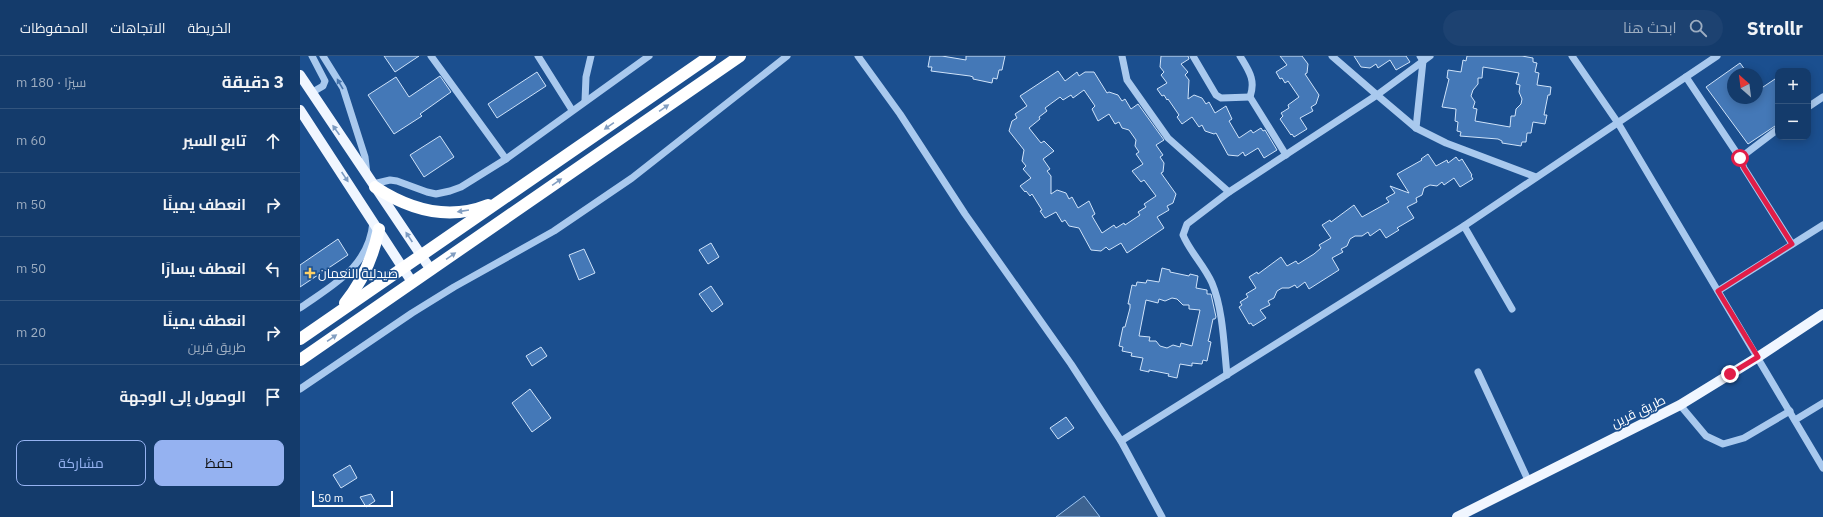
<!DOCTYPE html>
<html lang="ar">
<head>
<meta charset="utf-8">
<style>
  body { margin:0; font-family:"IBM Plex Sans",Cairo,sans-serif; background:#1d4271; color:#f1f3f6; direction:rtl }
  .controls { position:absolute; right:12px; top:12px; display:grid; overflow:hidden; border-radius:8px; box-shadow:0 2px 10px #0003 }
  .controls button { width:36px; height:36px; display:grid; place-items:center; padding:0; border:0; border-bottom:1px solid #33557e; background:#143b6b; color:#f1f3f6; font:20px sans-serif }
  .compass { position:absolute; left:1427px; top:12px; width:36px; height:36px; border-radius:50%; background:#143b6b; box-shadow:0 2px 10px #0003; rotate:332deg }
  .scale { position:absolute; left:12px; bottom:10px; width:81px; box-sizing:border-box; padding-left:4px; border:2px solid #fff; border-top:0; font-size:11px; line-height:14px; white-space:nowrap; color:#fff; -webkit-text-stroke:3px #1b4f8f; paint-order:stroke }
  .stop { position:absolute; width:12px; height:12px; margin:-9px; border:3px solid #e11d48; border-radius:50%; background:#fff }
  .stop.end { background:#e11d48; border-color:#fff; box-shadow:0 1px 4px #0008 }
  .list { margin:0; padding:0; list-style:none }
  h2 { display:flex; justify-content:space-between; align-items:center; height:52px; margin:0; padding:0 16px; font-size:17px }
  h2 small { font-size:13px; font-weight:400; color:#9dadc1 }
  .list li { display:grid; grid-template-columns:26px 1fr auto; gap:12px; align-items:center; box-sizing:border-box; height:64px; padding:0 16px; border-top:1px solid #33557e }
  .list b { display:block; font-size:15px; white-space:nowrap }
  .list p { margin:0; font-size:13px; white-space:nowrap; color:#9dadc1 }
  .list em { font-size:13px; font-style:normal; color:#9dadc1 }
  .actions { display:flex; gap:8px; padding:12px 16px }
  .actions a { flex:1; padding:9px 0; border:1px solid #95b2f1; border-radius:8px; text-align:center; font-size:14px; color:#95b2f1 }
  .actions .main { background:#95b2f1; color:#111 }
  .icon { flex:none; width:22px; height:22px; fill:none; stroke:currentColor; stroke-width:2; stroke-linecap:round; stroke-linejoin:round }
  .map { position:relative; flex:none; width:1523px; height:461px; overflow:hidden; direction:ltr }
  header { display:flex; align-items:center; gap:24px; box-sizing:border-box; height:56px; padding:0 20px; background:#143b6b; border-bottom:1px solid #33557e }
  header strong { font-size:19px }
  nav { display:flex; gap:22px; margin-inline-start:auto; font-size:14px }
  .search { width:280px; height:36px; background:#1d4271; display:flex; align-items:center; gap:10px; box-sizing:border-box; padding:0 14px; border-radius:22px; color:#9dadc1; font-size:15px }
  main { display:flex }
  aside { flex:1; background:#143b6b }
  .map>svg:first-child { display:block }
  .water { fill:#3c6290; stroke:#9cc4f0 }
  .building { fill:#4478b7; stroke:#cfe3fa; fill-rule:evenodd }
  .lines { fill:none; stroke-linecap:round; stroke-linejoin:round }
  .minor { stroke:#a9c9ee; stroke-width:7 }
  .major { stroke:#f0f6ff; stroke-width:10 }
  .highway { stroke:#fff; stroke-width:12 }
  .oneway { fill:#4674ac }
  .oneway2 { fill:#829ec1 }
  .oneway3 { fill:#7b9ac1 }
  .route { stroke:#e11d48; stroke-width:5 }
  .poi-dot { fill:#ffd166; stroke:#1b4f8f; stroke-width:1.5 }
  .labels { text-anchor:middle; stroke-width:3.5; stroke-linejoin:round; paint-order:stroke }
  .poi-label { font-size:13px; fill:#fff; stroke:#1b4f8f; text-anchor:start }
  .street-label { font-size:13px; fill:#fff; stroke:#1b4f8f }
</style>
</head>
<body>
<header>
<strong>Strollr</strong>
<div class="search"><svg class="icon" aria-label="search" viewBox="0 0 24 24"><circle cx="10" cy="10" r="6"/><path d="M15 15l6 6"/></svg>ابحث هنا</div>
<nav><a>الخريطة</a><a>الاتجاهات</a><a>المحفوظات</a></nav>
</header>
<main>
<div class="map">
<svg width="1523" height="461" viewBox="0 0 1523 461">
  <rect width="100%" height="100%" fill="#1b4f8f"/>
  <polygon class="water" points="784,440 800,461 756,461"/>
  <g class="building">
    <polygon points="84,0 119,0 95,16"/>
    <polygon points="630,0 642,0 666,4 666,0 705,0 702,14 699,14 697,23 693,22 692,27 673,23 673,21 670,20 631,15 632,11 628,11"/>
    <polygon points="861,0 888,0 889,3 881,8 888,16 885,19 889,24 888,43 894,39 902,42 906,48 909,46 915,57 926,50 932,63 929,65 939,82 951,74 953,77 961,72 963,75 965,74 977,94 964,102 958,92 945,100 943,96 938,100 928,99 916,77 914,78 905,75 902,69 899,71 892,61 882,68 877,61 879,59 868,43 867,44 864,39 862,40 857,33 867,27 861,19 864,16 860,11"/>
    <polygon points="980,0 1002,0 1008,8 1007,17 1005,18 1019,39 1016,48 1011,51 1013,55 1000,62 1007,73 994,81 992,78 991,79 980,63 983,60 981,57 989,52 988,49 999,41 988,25 985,27 982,22 980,23 976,16 987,9"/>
    <polygon points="1054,0 1106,0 1110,6 1096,14 1090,4 1078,12 1076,8 1070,12 1061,11"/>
    <path d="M1167,0H1222L1233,2V6L1237,7L1235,16L1239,17L1237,29L1251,31L1250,39H1248L1244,59H1247L1245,68L1233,66L1231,77H1227L1226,86H1222L1221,90L1202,87V85L1198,83L1160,80L1161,76L1157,75L1158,66L1155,65L1156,53L1142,51L1149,23L1147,22L1148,14L1161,16L1163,4L1166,5ZM1183,11L1219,17L1216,28L1220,29L1219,36L1222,43L1221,48L1216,53L1215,60H1211L1210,71L1175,65L1177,53L1173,52L1175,46L1171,40L1173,34L1178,28V22H1182Z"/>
    <polygon points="1440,7 1448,18 1433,18 1433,42 1457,42 1457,35 1478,21 1478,68 1448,88 1406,31"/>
    <path d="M758,15L765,25L777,16L779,20L785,16H794L807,37L809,36L818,39L822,45L825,43L831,53L838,48L864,84L856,89L863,99L860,101L864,107L863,116L861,117L876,138L873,147L867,150L869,154L857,161L864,172L827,197L821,187L809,194L806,191L801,195L791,194L779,172L769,170L765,164L762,166L756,156L745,162L740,155L742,154L732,138L730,140L726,135L725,136L720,130L731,122L723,113L726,110L722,105L724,94L709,75L712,65L717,62L715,58L727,50L720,40ZM784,34L795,50L792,53L798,65L809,58L815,68L819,66L822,72L829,74L836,84L835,90L839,96L836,98L843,108L832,115L841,126L844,124L856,140L844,148L846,151L838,156L840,159L825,169L824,167L816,172L814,169L802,177L792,160L795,158L789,145L778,152L772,141L769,143L766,137L757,134L751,138V120L747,115L750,113L743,103L754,95L744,85L741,87L729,72L740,63L739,61L747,55L745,52L760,41L763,44L771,39L773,42Z"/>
    <polygon points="237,16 246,30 197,62 188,48"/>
    <polygon points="140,20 151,36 120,58 122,60 94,78 68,39 96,21 109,41"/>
    <polygon points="140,80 154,101 124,121 110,99"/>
    <polygon points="1128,98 1136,110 1147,104 1148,107 1156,101 1159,105 1162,103 1172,119 1171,120 1173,123 1160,131 1154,122 1144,129 1142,126 1137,130 1130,129 1124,132 1122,139 1116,142 1117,146 1107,151 1114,162 1097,172 1099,174 1086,182 1080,173 1070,180 1068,176 1062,180 1055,180 1050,183 1047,190 1041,193 1043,196 1032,202 1039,214 1009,233 1005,226 997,232 995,229 989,232 982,232 977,235 974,242 968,245 970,249 960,254 966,262 953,270 951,267 949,268 939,251 942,249 940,246 948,241 946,238 956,232 949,221 957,216 958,218 981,201 987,210 996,205 998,208 1014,198 1021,192 1019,189 1031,182 1022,169 1030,164 1031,166 1054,149 1062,161 1089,146 1086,142 1095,137 1090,130 1109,137 1097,118 1122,104 1121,103"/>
    <polygon points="38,183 48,199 0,231 0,209"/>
    <polygon points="411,187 419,201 408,208 399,194"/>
    <polygon points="284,193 295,217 279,224 269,199"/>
    <path d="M862,212L870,214V216L889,220L890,218L898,220L896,232L907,234V238H911L916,261L915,263H913L909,282L908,285L911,286L907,305L903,304L902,308L892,307V310L880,308L877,322L868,320L869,318L849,314V316L840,314L843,302L831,300L832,297L822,295L823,291L819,290L823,271H825L830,252V248H828L832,229L836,230L837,226L846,227L847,224L859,226ZM872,242L877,243L883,249H889V253L900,254L892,290L881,287L880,291L873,289L867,292L860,290L856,285H849L850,281L839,280L846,244L858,247L859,243L865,245Z"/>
    <polygon points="411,230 423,248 412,256 399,238"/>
    <polygon points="241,291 247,300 232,310 226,300"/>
    <polygon points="230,333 251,362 232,376 212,347"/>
    <polygon points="766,361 774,372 758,383 750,372"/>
    <polygon points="50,409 57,422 41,432 33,419"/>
    <polygon points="71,438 75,445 66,451 60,441"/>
  </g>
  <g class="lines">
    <g class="minor">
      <polyline points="23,0 43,32 65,101 67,118"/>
      <polyline points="131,0 206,103"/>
      <polyline points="238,0 272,54"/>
      <polyline points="558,0 600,58 665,158 771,308 821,385 862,461"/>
      <polyline points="822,0 827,24 868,82 929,136"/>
      <polyline points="893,0 916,39 921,42 950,41"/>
      <path d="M940,0C949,15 956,24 950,41L986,99"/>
      <polyline points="1130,0 1077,39 1116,72 1146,87 1236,121"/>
      <polyline points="1272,0 1318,67 1523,412"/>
      <polyline points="1386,21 1440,102"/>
      <polyline points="11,37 23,30 25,25 12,0"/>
      <polyline points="285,45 286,21 291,0"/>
      <polyline points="1508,51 1523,41"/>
      <polyline points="1116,72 1123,5 1120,0"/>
      <polyline points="1478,73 1440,102 1444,112 1492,188"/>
      <polyline points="73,128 90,124 97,125 127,136 136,138 150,135 161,131 206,103 349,0"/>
      <polyline points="1164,170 1212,253"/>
      <polyline points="1418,235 1523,169"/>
      <path d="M0,252C34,228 69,211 73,166"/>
      <polyline points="1178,316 1228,424"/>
      <path d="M927,319C924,290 923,253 912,227C904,209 890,196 883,179L887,168L929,136L1077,39L1032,0"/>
      <polyline points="0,333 112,257 154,231 254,175 332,122 487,0"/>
      <polyline points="1380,349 1406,380 1423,388 1444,382 1490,355"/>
      <polyline points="1495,364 1523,347"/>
      <polyline points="821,385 1164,170 1417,0"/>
    </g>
    <g class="major">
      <polyline points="0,19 131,214"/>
      <polyline points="0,54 112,226"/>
      <polyline points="1157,461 1380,349 1458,301 1523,258"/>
    </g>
    <g class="highway">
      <path d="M75,131C110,154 148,165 188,149"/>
      <path d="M45,247C63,225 73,201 79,173"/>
      <polyline points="0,283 410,0"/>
      <polyline points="0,304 440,0"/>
    </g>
  </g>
  <defs><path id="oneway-solid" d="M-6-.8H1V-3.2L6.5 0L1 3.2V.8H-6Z"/></defs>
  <use class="oneway" href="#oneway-solid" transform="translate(40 28) rotate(-120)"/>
  <g class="oneway2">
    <use href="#oneway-solid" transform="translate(364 52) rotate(-35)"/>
    <use href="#oneway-solid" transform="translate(309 70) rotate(145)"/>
    <use href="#oneway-solid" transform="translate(257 126) rotate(-35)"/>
    <use href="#oneway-solid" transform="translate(163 155) rotate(171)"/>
    <use href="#oneway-solid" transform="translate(151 200) rotate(-35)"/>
    <use href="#oneway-solid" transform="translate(32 282) rotate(-35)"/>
  </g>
  <g class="oneway3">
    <use href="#oneway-solid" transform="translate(36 74) rotate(-125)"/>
    <use href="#oneway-solid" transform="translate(45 121) rotate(56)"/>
    <use href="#oneway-solid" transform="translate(109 181) rotate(-124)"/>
  </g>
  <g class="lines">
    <polyline class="route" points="1430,318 1458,301 1418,235 1492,188 1444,112 1440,102"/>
  </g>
  <path class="poi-dot" d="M8 211h4v4h4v4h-4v4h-4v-4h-4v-4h4z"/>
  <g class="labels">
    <g class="poi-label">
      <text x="18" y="222">صيدلية النعمان</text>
    </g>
    <g class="street-label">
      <text transform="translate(1338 355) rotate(-26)" y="5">طريق قرين</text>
    </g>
  </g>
</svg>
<div class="controls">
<button>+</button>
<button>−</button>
</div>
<svg class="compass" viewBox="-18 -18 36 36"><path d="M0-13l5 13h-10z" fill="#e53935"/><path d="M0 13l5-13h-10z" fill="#9dadc1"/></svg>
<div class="scale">50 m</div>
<div class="stop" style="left:1440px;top:102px"></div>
<div class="stop end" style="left:1430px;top:318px"></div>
</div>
<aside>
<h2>3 دقيقة<small>سيرًا · 180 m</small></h2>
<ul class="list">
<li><svg class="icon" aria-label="ahead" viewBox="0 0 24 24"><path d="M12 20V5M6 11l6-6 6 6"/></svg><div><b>تابع السير</b></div><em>60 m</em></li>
<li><svg class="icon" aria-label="right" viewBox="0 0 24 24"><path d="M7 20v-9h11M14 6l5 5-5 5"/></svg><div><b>انعطف يمينًا</b></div><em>50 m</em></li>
<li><svg class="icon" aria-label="left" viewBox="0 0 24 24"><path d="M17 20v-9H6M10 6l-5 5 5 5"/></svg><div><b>انعطف يسارًا</b></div><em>50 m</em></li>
<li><svg class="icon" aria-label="right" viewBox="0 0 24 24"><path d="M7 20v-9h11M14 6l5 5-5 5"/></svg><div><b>انعطف يمينًا</b><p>طريق قرين</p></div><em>20 m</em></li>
<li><svg class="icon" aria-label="arrive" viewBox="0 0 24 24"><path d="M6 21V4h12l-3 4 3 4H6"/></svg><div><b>الوصول إلى الوجهة</b></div></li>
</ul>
<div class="actions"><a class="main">حفظ</a><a>مشاركة</a></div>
</aside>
</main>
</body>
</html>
